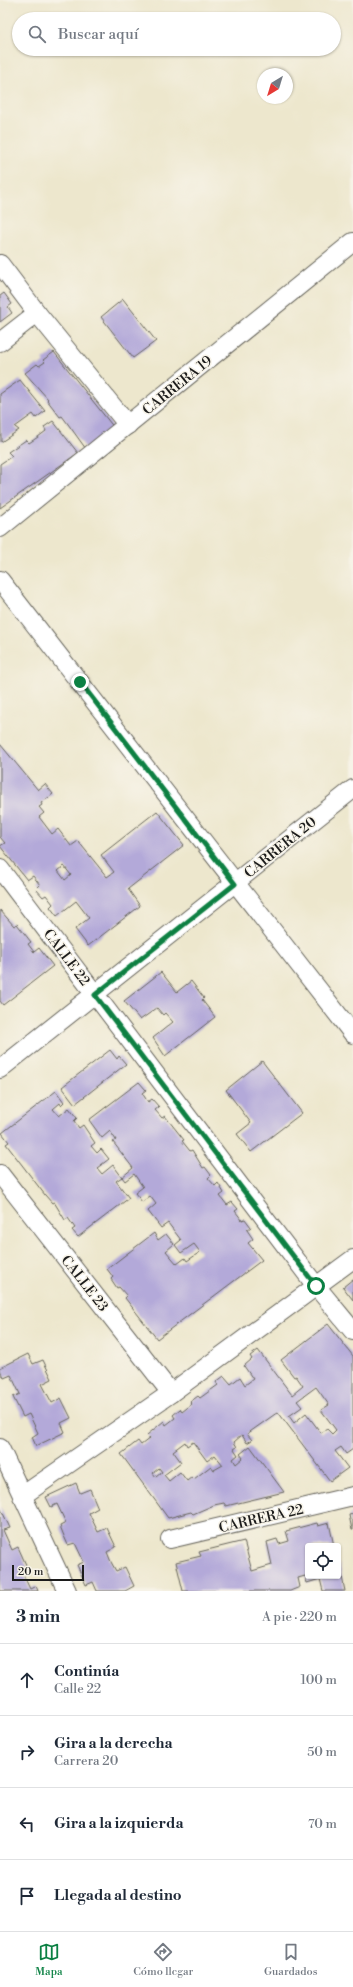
<!DOCTYPE html>
<html lang="es">
<head>
<meta charset="utf-8">
<style>
  body { margin:0; font-family:"Libre Bodoni",serif; background:#f6f6f7; color:#1f2937 }
  .controls { position:absolute; right:12px; bottom:12px; display:grid; overflow:hidden; border-radius:4px; box-shadow:0 1px 3px #0004 }
  .controls button { width:36px; height:36px; display:grid; place-items:center; padding:0; border:0; border-bottom:1px solid #e0e1e3; background:#fff; color:#1f2937; font:20px sans-serif }
  .compass { position:absolute; left:257px; top:68px; width:36px; height:36px; border-radius:50%; background:#fff; box-shadow:0 1px 3px #0004; rotate:218deg }
  .scale { position:absolute; left:12px; bottom:10px; width:72px; box-sizing:border-box; padding-left:4px; border:2px solid #1c1c1c; border-top:0; font-size:11px; line-height:14px; white-space:nowrap; color:#1c1c1c; -webkit-text-stroke:3px #f7f3e8; paint-order:stroke }
  .stop { position:absolute; width:12px; height:12px; margin:-9px; border:3px solid #0b8043; border-radius:50%; background:#fff }
  .stop.end { background:#0b8043; border-color:#fff; box-shadow:0 1px 4px #0008 }
  .list { margin:0; padding:0; list-style:none }
  h2 { display:flex; justify-content:space-between; align-items:center; height:52px; margin:0; padding:0 16px; font-size:17px }
  h2 small { font-size:13px; font-weight:400; color:#747a83 }
  .list li { display:grid; grid-template-columns:26px 1fr auto; gap:12px; align-items:center; box-sizing:border-box; height:72px; padding:0 16px; border-top:1px solid #e0e1e3 }
  .list b { display:block; font-size:15px; white-space:nowrap }
  .list p { margin:0; font-size:13px; white-space:nowrap; color:#747a83 }
  .list em { font-size:13px; font-style:normal; color:#747a83 }
  .icon { flex:none; width:22px; height:22px; fill:none; stroke:currentColor; stroke-width:2; stroke-linecap:round; stroke-linejoin:round }
  .map { position:relative; flex:none; width:353px; height:1591px; overflow:hidden }
  .search { position:absolute; background:#fff; box-shadow:0 1px 3px #0004; left:12px; right:12px; top:12px; height:44px; display:flex; align-items:center; gap:10px; box-sizing:border-box; padding:0 14px; border-radius:22px; color:#747a83; font-size:15px }
  .sheet { height:340px; background:#fff }
  nav { display:flex; justify-content:space-around; align-items:center; box-sizing:border-box; height:56px; border-top:1px solid #e0e1e3; background:#fff; font-size:11px; color:#747a83 }
  nav a { display:grid; justify-items:center; gap:2px }
  nav .on { color:#0b8043 }
  .map>svg:first-child { display:block }
  .building { fill:#b3a9d9; fill-rule:evenodd }
  .lines { fill:none; stroke-linecap:round; stroke-linejoin:round }
  .minor-casing { stroke:#65635a; stroke-width:20 }
  .minor { stroke:#fff; stroke-width:18 }
  .route { stroke:#0b8043; stroke-width:5 }
  .labels { text-anchor:middle; stroke-width:3; stroke-linejoin:round; paint-order:stroke }
  .street-label { font-size:14px; fill:#1c1c1c; stroke:#f7f3e8 }
</style>
</head>
<body>
<div class="map">
<svg width="353" height="1591" viewBox="0 0 353 1591">
  <rect width="100%" height="100%" fill="#f7f3e8"/>
  <filter id="ink" filterUnits="userSpaceOnUse"><feTurbulence type="fractalNoise" baseFrequency=".025" numOctaves="2"/><feDisplacementMap in="SourceGraphic" scale="8" xChannelSelector="R" yChannelSelector="G"/><feConvolveMatrix kernelMatrix="1 2 1 2 8 2 1 2 1" color-interpolation-filters="sRGB"/></filter>
  <filter id="wash" filterUnits="userSpaceOnUse"><feTurbulence type="fractalNoise" baseFrequency=".012" numOctaves="4" result="noise"/><feDisplacementMap in="SourceGraphic" scale="16" xChannelSelector="R" yChannelSelector="G"/><feGaussianBlur stdDeviation="0.9" result="paint"/><feColorMatrix in="noise" values="0 0 0 0 0 0 0 0 0 0 0 0 0 0 0 0 0 1.4 0 .05"/><feComposite in="paint" operator="in"/></filter>
  <g filter="url(#wash)">
    <rect width="100%" height="100%" fill="#ede7cd"/>
    <g id="blocks">
      <g class="building">
        <polygon points="4,293 12,304 8,307 12,313 0,322 0,296"/>
        <polygon points="123,299 156,341 133,358 101,317"/>
        <polygon points="54,352 115,429 86,449 68,424 62,416 60,417 47,400 48,399 25,373 37,364 39,366 45,362 43,360"/>
        <polygon points="20,380 45,411 36,418 33,414 15,427 19,430 1,442 0,394"/>
        <polygon points="53,421 78,453 0,508 0,464 12,456 8,452 26,440 29,443 38,437 46,431 44,427"/>
        <path d="M0,744L38,790L45,784L53,794L41,803L42,805L39,807L44,813L39,817L52,834L58,829L71,846L78,841L107,877L114,872L101,855L157,811L184,845L128,889L140,906L88,946L75,929L89,918L76,901L57,916L50,907L53,904L46,895L43,897L36,889L40,885L33,876L27,880L0,846L5,843L0,837ZM64,866L71,875L65,880L58,871Z"/>
        <polygon points="0,910 14,926 17,924 31,942 28,944 34,952 39,948 53,966 3,1005 0,1001"/>
        <polygon points="161,972 177,992 191,981 204,998 202,1000 215,1017 165,1056 153,1038 173,1022 165,1013 163,1015 157,1008 140,1020 124,1001"/>
        <polygon points="110,1050 117,1059 119,1056 126,1064 75,1104 62,1087"/>
        <polygon points="262,1061 302,1113 251,1152 237,1134 251,1123 226,1090"/>
        <polygon points="139,1082 146,1090 142,1093 148,1102 152,1099 159,1107 155,1110 162,1118 165,1116 184,1140 182,1141 190,1151 192,1150 203,1168 205,1167 211,1175 208,1178 215,1186 218,1183 224,1193 220,1196 227,1205 232,1202 238,1209 235,1211 242,1220 245,1219 251,1227 247,1230 253,1239 248,1243 262,1260 157,1339 125,1298 127,1296 119,1287 117,1288 111,1279 113,1277 107,1269 154,1233 158,1240 166,1234 174,1244 166,1251 177,1264 185,1258 187,1261 200,1252 194,1244 181,1253 175,1245 181,1240 168,1223 161,1228 148,1211 156,1204 150,1196 142,1202 135,1193 143,1187 134,1174 125,1181 122,1177 133,1168 113,1142 116,1140 110,1131 102,1138 89,1120"/>
        <polygon points="56,1091 64,1102 61,1105 60,1103 53,1109 59,1116 69,1108 77,1118 74,1121 79,1128 83,1125 95,1143 91,1146 97,1153 101,1149 109,1159 97,1168 102,1174 113,1165 122,1177 116,1181 129,1198 78,1237 72,1230 75,1228 68,1218 65,1220 54,1202 52,1203 45,1195 6,1144 9,1142 2,1133"/>
        <polygon points="353,1279 353,1300 343,1287"/>
        <path d="M328,1324L353,1356V1449L346,1454L341,1447L335,1451L348,1468L330,1481L278,1412L247,1434L252,1440L247,1443L242,1435L234,1442L237,1447L234,1449L238,1455L233,1459L236,1464L243,1458L240,1454L250,1446L284,1492L226,1506L224,1503L214,1505L193,1514L191,1512L168,1518L121,1454L138,1441L141,1445L150,1438L147,1435L164,1421L166,1425L175,1418L173,1415L180,1409L182,1412L192,1404L190,1402L198,1396L200,1398L218,1385L216,1382L224,1376L231,1384L240,1377L245,1385L253,1379L244,1366L252,1359L250,1356L258,1350L292,1395L303,1386L296,1376L294,1377L281,1360ZM316,1387L329,1405L321,1410L336,1430L332,1434L327,1429L321,1433L306,1413L294,1423L289,1416L302,1407L297,1401ZM185,1442L187,1446L193,1442L207,1461L215,1455L223,1465L214,1470L211,1466L194,1479L192,1477L187,1481L180,1472L169,1481L164,1475L181,1462L173,1451ZM159,1468L162,1472L156,1477L153,1473Z"/>
        <polygon points="28,1354 33,1364 43,1360 52,1379 42,1384 52,1403 61,1398 71,1418 61,1423 65,1432 36,1446 32,1437 38,1433 29,1414 23,1417 13,1397 20,1394 11,1375 4,1378 0,1370 0,1368"/>
        <polygon points="76,1483 80,1493 90,1489 98,1508 89,1513 98,1532 107,1528 116,1547 107,1552 111,1562 116,1571 125,1567 134,1586 125,1591 97,1591 93,1582 86,1585 77,1565 84,1562 75,1543 68,1545 64,1536 60,1526 66,1523 57,1504 51,1507 46,1497"/>
        <polygon points="0,1507 10,1528 3,1530 12,1550 18,1547 27,1567 21,1570 30,1589 36,1586 38,1591 0,1591"/>
        <polygon points="353,1514 353,1530 352,1530 349,1515"/>
        <polygon points="317,1523 318,1526 329,1523 334,1546 308,1546 308,1576 338,1576 339,1563 345,1591 323,1591 320,1579 307,1583 305,1576 298,1578 300,1587 290,1591 183,1591 176,1562 201,1556 199,1552 244,1541 252,1571 272,1565 267,1542 277,1539 279,1544 289,1541 286,1531"/>
      </g>
    </g>
  </g>
  <g filter="url(#ink)">
    <use href="#blocks" fill-opacity="0" stroke="#65635a" stroke-width="1"/>
    <g class="lines">
      <g class="minor-casing">
        <g id="minor">
          <polyline points="0,264 37,313 128,425"/>
          <polyline points="0,342 37,313"/>
          <polyline points="0,528 353,242"/>
          <polyline points="0,580 353,1034"/>
          <polyline points="0,869 316,1286 353,1331"/>
          <polyline points="0,1069 353,789"/>
          <polyline points="0,1174 171,1393"/>
          <polyline points="0,1448 67,1591"/>
          <polyline points="22,1496 171,1393 353,1259"/>
          <polyline points="170,1539 353,1496"/>
        </g>
      </g>
      <use href="#minor" class="minor"/>
    </g>
  </g>
  <g class="lines" filter="url(#ink)">
    <polyline class="route" points="80,682 235,884 95,995 316,1286"/>
  </g>
  <g class="labels">
    <g class="street-label">
      <text transform="translate(177 385) rotate(-39)" y="5">CARRERA 19</text>
      <text transform="translate(280 847) rotate(-39)" y="5">CARRERA 20</text>
      <text transform="translate(67 957) rotate(53)" y="5">CALLE 22</text>
      <text transform="translate(85 1283) rotate(52)" y="5">CALLE 23</text>
      <text transform="translate(261 1518) rotate(-13)" y="5">CARRERA 22</text>
    </g>
  </g>
</svg>
<div class="controls">
<button><svg class="icon" aria-label="locate" viewBox="0 0 24 24"><circle cx="12" cy="12" r="6"/><path d="M12 2v4M12 18v4M2 12h4M18 12h4"/></svg></button>
</div>
<svg class="compass" viewBox="-18 -18 36 36"><path d="M0-13l5 13h-10z" fill="#e53935"/><path d="M0 13l5-13h-10z" fill="#747a83"/></svg>
<div class="scale">20 m</div>
<div class="stop" style="left:316px;top:1286px"></div>
<div class="stop end" style="left:80px;top:682px"></div>
<div class="search"><svg class="icon" aria-label="search" viewBox="0 0 24 24"><circle cx="10" cy="10" r="6"/><path d="M15 15l6 6"/></svg>Buscar aquí</div>
</div>
<section class="sheet">
<h2>3 min<small>A pie · 220 m</small></h2>
<ul class="list">
<li><svg class="icon" aria-label="ahead" viewBox="0 0 24 24"><path d="M12 20V5M6 11l6-6 6 6"/></svg><div><b>Continúa</b><p>Calle 22</p></div><em>100 m</em></li>
<li><svg class="icon" aria-label="right" viewBox="0 0 24 24"><path d="M7 20v-9h11M14 6l5 5-5 5"/></svg><div><b>Gira a la derecha</b><p>Carrera 20</p></div><em>50 m</em></li>
<li><svg class="icon" aria-label="left" viewBox="0 0 24 24"><path d="M17 20v-9H6M10 6l-5 5 5 5"/></svg><div><b>Gira a la izquierda</b></div><em>70 m</em></li>
<li><svg class="icon" aria-label="arrive" viewBox="0 0 24 24"><path d="M6 21V4h12l-3 4 3 4H6"/></svg><div><b>Llegada al destino</b></div></li>
</ul>
</section>
<nav>
<a class="on"><svg class="icon" aria-label="map" viewBox="0 0 24 24"><path d="M3 6l6-2 6 2 6-2v14l-6 2-6-2-6 2zM9 4v14M15 6v14"/></svg>Mapa</a>
<a><svg class="icon" aria-label="directions" viewBox="0 0 24 24"><path d="M12 3l9 9-9 9-9-9zM9 14v-3h6M13 9l2 2-2 2"/></svg>Cómo llegar</a>
<a><svg class="icon" aria-label="saved" viewBox="0 0 24 24"><path d="M7 4h10v16l-5-4-5 4z"/></svg>Guardados</a>
</nav>
</body>
</html>
